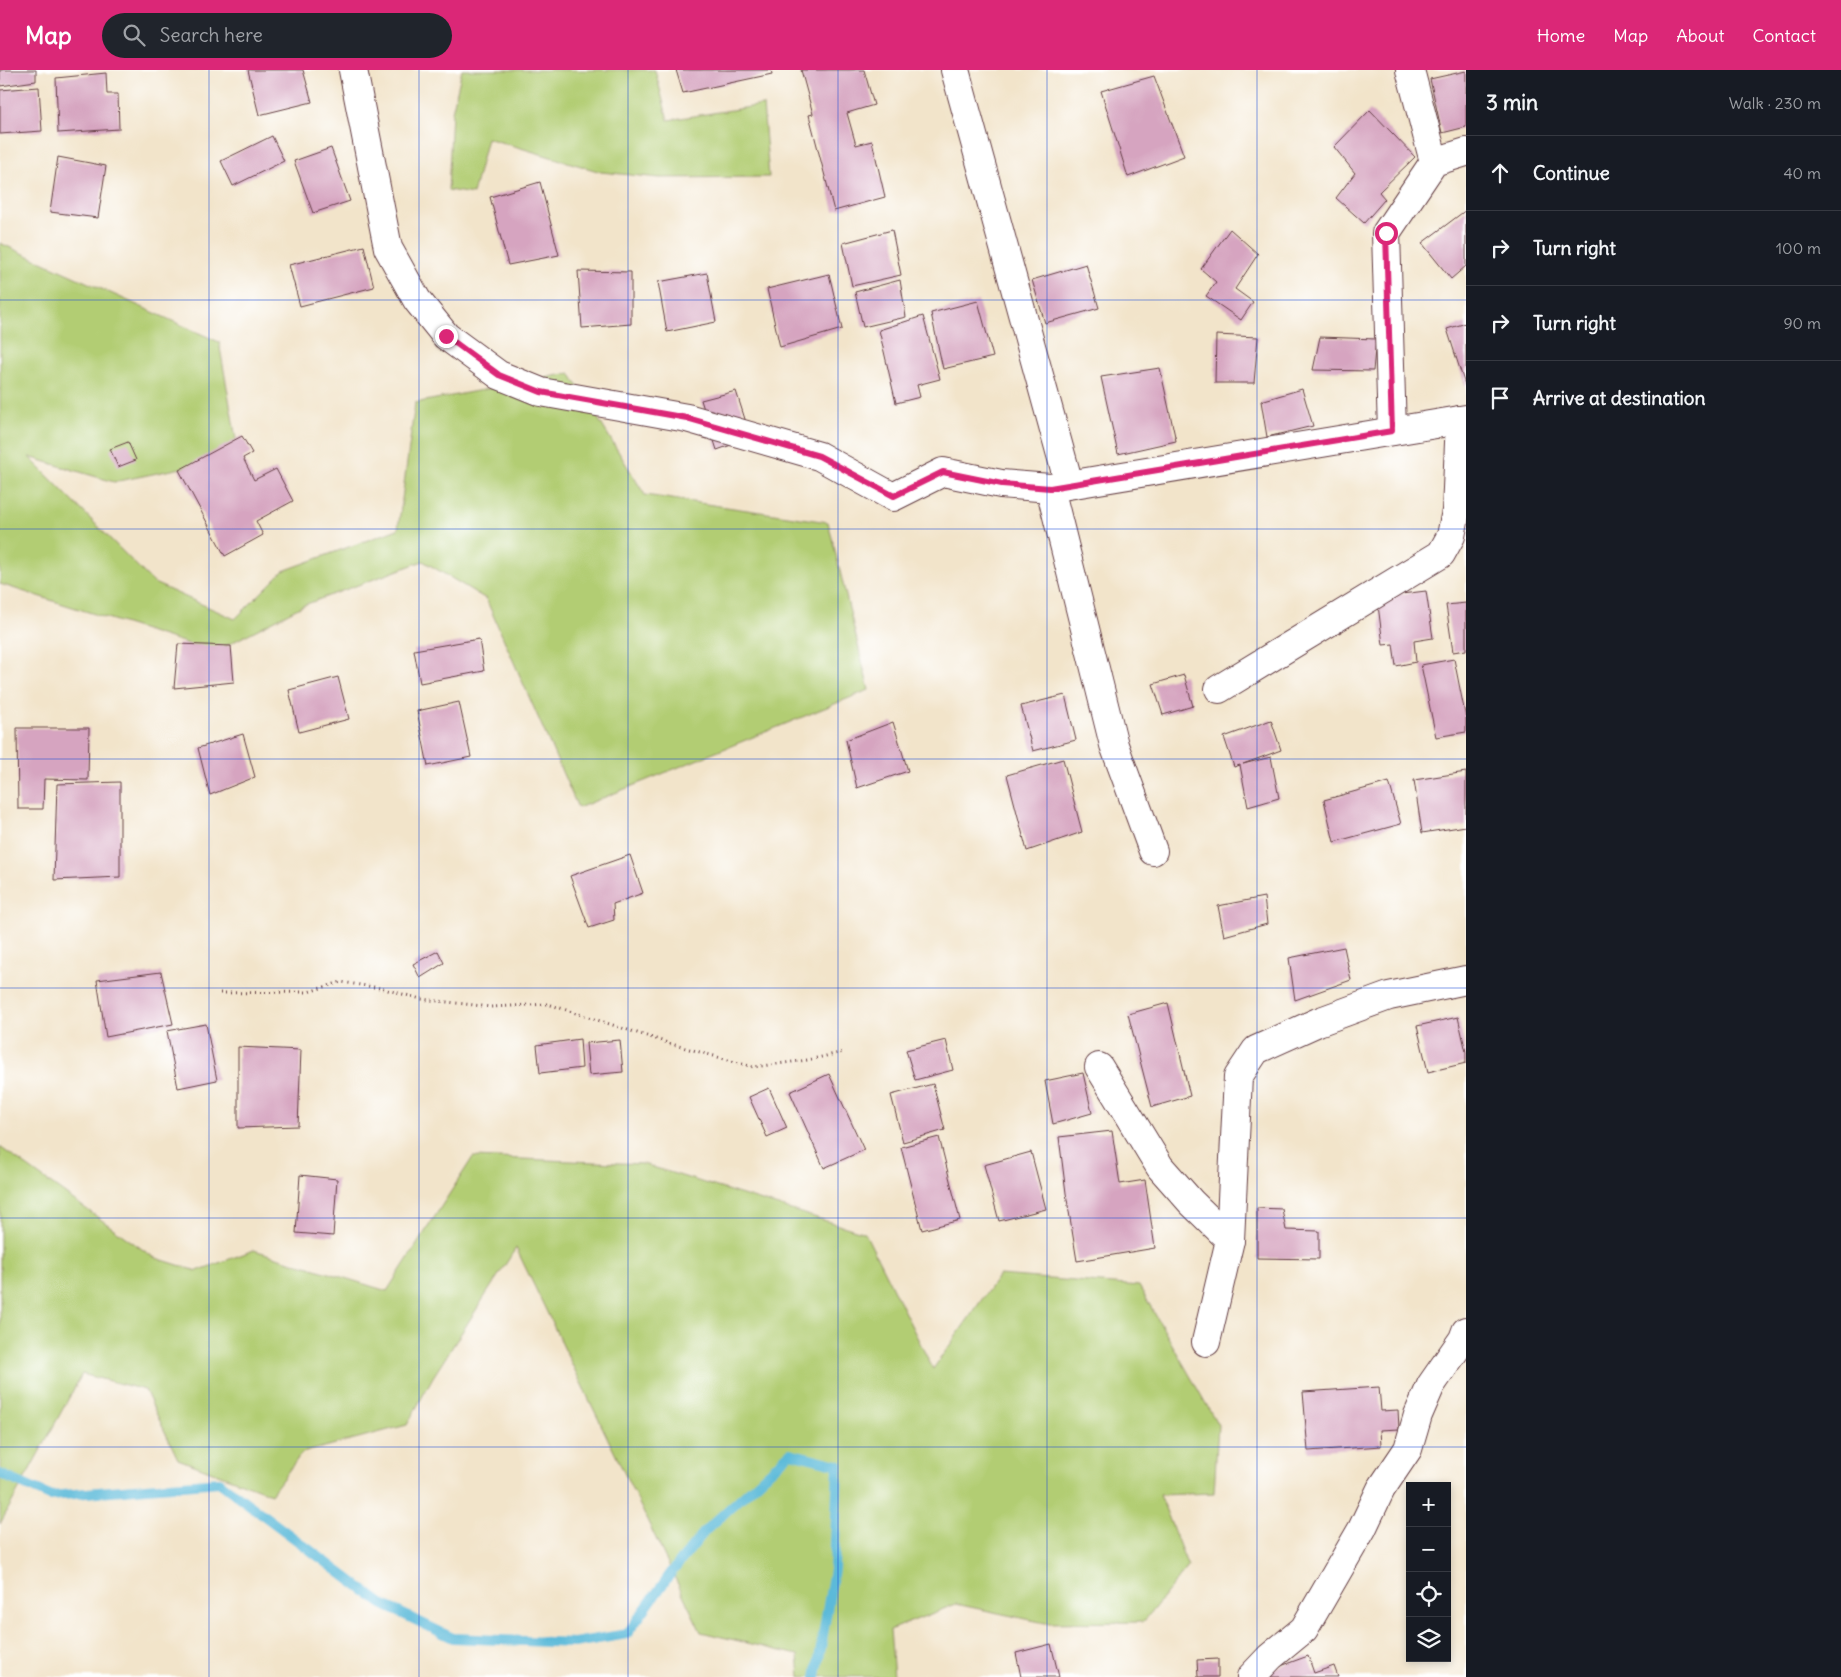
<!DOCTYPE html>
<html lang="en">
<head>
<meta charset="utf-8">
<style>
  body { margin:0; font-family:Delius,sans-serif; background:#20242c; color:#f1f3f6 }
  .controls { position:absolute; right:15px; bottom:15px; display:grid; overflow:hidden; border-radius:0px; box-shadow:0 2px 8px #0003 }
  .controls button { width:45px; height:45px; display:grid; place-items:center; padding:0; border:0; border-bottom:1px solid #363941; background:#171b24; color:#f1f3f6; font:25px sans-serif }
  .stop { position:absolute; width:15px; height:15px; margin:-11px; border:4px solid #db2777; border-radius:50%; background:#fff }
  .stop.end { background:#db2777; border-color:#fff; box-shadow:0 1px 5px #0008 }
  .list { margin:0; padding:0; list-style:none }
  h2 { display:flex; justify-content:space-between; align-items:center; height:65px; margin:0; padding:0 20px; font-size:21px }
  h2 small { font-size:16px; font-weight:400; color:#9ea1a6 }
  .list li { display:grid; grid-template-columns:32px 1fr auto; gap:15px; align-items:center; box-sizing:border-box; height:75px; padding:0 20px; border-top:1px solid #363941 }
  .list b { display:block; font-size:19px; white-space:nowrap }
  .list em { font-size:16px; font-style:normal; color:#9ea1a6 }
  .icon { flex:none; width:28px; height:28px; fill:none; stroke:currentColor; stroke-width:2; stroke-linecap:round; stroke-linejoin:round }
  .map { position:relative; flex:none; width:1466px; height:1607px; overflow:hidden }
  header { display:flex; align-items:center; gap:30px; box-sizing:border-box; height:70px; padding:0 25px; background:#db2777; color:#fff }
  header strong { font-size:24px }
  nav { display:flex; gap:28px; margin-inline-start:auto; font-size:18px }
  .search { width:350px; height:45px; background:#20242c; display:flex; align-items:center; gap:12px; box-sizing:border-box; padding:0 18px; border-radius:28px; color:#9ea1a6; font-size:19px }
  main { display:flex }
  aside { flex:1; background:#171b24 }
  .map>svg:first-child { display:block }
  .green { fill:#b2cd73; stroke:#7e764f }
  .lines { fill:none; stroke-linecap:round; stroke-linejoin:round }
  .stream { stroke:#5bbad9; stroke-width:10 }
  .building { fill:#d6a4c0 }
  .minor-casing { stroke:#633d43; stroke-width:30 }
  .path { stroke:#633d43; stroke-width:3; stroke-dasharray:1 4; stroke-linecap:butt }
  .minor { stroke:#fff; stroke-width:28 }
  .route { stroke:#db2777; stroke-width:6 }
  .grid { fill:none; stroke:#1d4ed8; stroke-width:1; stroke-opacity:0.55 }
</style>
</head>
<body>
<header>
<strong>Map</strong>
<div class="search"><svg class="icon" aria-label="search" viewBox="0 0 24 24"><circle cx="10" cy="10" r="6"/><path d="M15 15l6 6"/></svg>Search here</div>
<nav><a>Home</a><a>Map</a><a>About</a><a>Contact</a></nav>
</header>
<main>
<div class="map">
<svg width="1466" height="1607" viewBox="0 0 1466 1607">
  <rect width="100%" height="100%" fill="#fff"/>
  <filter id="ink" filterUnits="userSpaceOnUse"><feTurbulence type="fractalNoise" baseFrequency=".02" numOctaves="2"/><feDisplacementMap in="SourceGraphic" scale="10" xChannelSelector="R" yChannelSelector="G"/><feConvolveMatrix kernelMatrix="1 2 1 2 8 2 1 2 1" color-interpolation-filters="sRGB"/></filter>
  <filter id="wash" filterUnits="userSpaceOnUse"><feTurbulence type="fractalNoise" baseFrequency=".0096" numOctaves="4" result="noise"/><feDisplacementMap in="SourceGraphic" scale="20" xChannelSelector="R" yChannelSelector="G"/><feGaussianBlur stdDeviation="1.12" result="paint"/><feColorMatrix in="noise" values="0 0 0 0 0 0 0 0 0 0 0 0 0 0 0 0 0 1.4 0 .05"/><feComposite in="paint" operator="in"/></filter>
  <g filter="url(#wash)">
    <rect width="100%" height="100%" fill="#f2e4ca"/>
    <g class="green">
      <polygon points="462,0 655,0 668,50 763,35 769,107 660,108 601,102 487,68 473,124 448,120 452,42"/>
      <polygon points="0,173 219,272 239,386 114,412 29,387 154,513 235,549 283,501 398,459 415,333 570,303 645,425 828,452 869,620 578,738 486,529 423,491 304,535 214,582 0,514"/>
      <polygon points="0,1077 153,1187 197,1201 254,1180 387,1221 473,1087 643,1094 865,1163 933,1299 999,1205 1139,1216 1218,1355 1214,1423 1160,1425 1188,1497 1143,1552 1045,1553 956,1534 890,1560 894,1607 800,1607 798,1585 701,1562 516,1178 433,1307 407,1355 302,1383 271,1424 178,1389 145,1320 82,1304 0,1454"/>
    </g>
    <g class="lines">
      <polyline class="stream" points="0,1404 50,1426 219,1412 382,1534 453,1568 574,1573 627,1564 671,1503 705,1461 790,1383 838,1395 834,1499 816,1607"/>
    </g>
    <g id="blocks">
      <g class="building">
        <polygon points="0,0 36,0 36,11 0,16"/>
        <polygon points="248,0 303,0 312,32 259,45"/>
        <polygon points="676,0 771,0 772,4 683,23"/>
        <polygon points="801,0 864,0 874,35 847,43 856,75 872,71 885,127 834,141 809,45 813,44"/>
        <polygon points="1466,1 1466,57 1442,63 1430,9"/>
        <polygon points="106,3 107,24 118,24 119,59 58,63 56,8"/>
        <polygon points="1154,6 1184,86 1128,107 1101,21"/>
        <polygon points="39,17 42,61 0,64 0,20"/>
        <polygon points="1370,40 1415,87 1379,122 1385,129 1364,153 1336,128 1355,103 1334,77"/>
        <polygon points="272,66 284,91 233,116 221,91"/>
        <polygon points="331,78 350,131 313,143 294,91"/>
        <polygon points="58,87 106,96 98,148 50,142"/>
        <polygon points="540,112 559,185 508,195 490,127"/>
        <polygon points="1466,140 1466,196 1451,209 1422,173"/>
        <polygon points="1230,159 1258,184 1235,219 1253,232 1241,250 1206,226 1216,212 1201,199"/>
        <polygon points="892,160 901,205 852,216 843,173"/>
        <polygon points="364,176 374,217 300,236 289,195"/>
        <polygon points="1086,194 1099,238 1045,253 1032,210"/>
        <polygon points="578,201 631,202 631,254 582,258"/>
        <polygon points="707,203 716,252 667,262 658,212"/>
        <polygon points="829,204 842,259 780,277 767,219"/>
        <polygon points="900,210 906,247 863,257 855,222"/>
        <polygon points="978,231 993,287 943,299 931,243"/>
        <polygon points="923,246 940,309 917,315 920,327 896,333 879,260"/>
        <polygon points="1466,253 1466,318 1447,259"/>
        <polygon points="1216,265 1258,267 1254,313 1215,313"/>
        <polygon points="1320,267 1376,269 1373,301 1313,300"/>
        <polygon points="1160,298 1176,371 1118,384 1101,307"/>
        <polygon points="1302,319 1313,356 1267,367 1261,331"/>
        <polygon points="736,321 751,368 717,380 701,330"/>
        <polygon points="242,366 252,383 243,388 254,410 276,399 293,431 256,451 263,465 225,486 179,400"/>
        <polygon points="128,372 136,390 118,397 110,379"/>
        <polygon points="1426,521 1433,568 1414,571 1416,592 1396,596 1393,574 1383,575 1377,527"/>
        <polygon points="1466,533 1466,580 1453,582 1446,535"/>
        <polygon points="479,569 484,601 420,613 414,580"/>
        <polygon points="178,574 231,576 234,612 174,618"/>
        <polygon points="1454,589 1466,649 1466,662 1436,667 1421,595"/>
        <polygon points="1184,605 1193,636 1163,645 1153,614"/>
        <polygon points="338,607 349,649 299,662 289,620"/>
        <polygon points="1065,625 1076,670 1033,681 1021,636"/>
        <polygon points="459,632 471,687 428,696 417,641"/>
        <polygon points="1271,650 1281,680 1243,694 1271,687 1279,728 1248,737 1240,695 1234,697 1224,667"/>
        <polygon points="893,652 908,701 857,718 846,670"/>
        <polygon points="17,658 89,658 88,710 44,709 43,739 18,739"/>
        <polygon points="243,664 255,707 210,725 198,678"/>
        <polygon points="1063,689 1082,762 1027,781 1007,705"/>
        <polygon points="1466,702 1466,756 1422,763 1414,710"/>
        <polygon points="120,712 120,807 54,810 57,714"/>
        <polygon points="1389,712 1401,754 1334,772 1324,730"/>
        <polygon points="630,785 643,823 613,834 614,850 589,858 570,806"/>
        <polygon points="1264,827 1267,854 1224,866 1218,836"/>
        <polygon points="1344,877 1351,910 1295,930 1289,888"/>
        <polygon points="438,881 444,893 420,908 413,894"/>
        <polygon points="161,902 173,954 106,967 97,910"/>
        <polygon points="1168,933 1190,1026 1152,1037 1128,944"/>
        <polygon points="1458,947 1466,982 1466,993 1428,1002 1417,956"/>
        <polygon points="206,954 217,1010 178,1018 167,961"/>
        <polygon points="580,969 582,998 540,1003 537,975"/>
        <polygon points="620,970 623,1002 589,1005 586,973"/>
        <polygon points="946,970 953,1000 915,1010 906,980"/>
        <polygon points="238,977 301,980 298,1056 238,1058"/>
        <polygon points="1083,1003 1092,1043 1053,1054 1045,1011"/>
        <polygon points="829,1004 864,1080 824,1098 790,1022"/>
        <polygon points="933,1014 945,1060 903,1072 891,1025"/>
        <polygon points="769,1018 787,1058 767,1067 749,1027"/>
        <polygon points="1112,1061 1120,1114 1145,1110 1155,1178 1077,1191 1066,1123 1059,1067"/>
        <polygon points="939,1067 960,1150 922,1160 901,1077"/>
        <polygon points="1031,1082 1046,1139 999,1151 984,1095"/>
        <polygon points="300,1105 337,1109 333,1166 296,1163"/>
        <polygon points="1257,1138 1282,1139 1286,1160 1319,1161 1319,1189 1257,1188"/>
        <polygon points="1379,1317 1381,1341 1398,1340 1399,1359 1380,1360 1381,1376 1308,1381 1303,1322"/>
        <polygon points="1051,1574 1059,1607 1021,1607 1016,1583"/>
        <polygon points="1308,1586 1314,1603 1334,1596 1338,1607 1269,1607 1267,1601"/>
        <polygon points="1218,1589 1218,1607 1198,1607 1197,1590"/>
      </g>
    </g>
  </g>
  <g filter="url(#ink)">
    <use href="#blocks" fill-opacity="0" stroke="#633d43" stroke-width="1"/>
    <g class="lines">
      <g class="minor-casing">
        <g id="minor">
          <polyline points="353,0 388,178 417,230 446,266 499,305 541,322 687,348 819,386 893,427 943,402 1001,414 1050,418 1466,349"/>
          <polyline points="955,0 1069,414"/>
          <polyline points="1410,0 1434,92"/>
          <polyline points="1392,361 1386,163 1434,92 1466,82"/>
          <polyline points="1050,418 1114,675 1153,781"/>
          <polyline points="1219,619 1441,484 1451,466 1456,441 1460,350"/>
          <polyline points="1099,997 1160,1097 1191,1132 1230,1170"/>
          <polyline points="1206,1272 1230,1170 1238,1007 1256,980 1318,952 1389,926 1466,910"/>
          <polyline points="1251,1607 1270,1587 1304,1559 1362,1459 1381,1419 1408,1379 1418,1345 1431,1315 1463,1269 1466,1261"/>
        </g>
      </g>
      <polyline class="path" points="220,923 308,922 341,912 380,918 421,929 491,937 548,934 668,973 753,997 808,990 844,982"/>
      <use href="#minor" class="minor"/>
    </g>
  </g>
  <g class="lines" filter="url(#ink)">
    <polyline class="route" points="446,266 499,305 541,322 687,348 819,386 894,426 943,402 1002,414 1050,418 1392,361 1386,163"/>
  </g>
  <path class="grid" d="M209,0V1607M419,0V1607M628,0V1607M838,0V1607M1047,0V1607M1257,0V1607M0,230H1466M0,459H1466M0,689H1466M0,918H1466M0,1148H1466M0,1377H1466"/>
</svg>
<div class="controls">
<button>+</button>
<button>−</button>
<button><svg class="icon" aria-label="locate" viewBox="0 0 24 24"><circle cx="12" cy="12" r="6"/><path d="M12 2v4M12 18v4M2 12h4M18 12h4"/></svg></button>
<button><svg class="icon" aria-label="layers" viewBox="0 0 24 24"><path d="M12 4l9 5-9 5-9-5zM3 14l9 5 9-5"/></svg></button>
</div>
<div class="stop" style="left:1386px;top:163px"></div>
<div class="stop end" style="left:446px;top:266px"></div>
</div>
<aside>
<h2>3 min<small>Walk · 230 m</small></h2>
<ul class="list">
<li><svg class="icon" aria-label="ahead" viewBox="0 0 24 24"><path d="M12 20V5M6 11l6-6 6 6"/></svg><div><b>Continue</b></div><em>40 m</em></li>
<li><svg class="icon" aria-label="right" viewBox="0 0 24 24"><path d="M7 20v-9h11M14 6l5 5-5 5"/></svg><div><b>Turn right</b></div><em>100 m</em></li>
<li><svg class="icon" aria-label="right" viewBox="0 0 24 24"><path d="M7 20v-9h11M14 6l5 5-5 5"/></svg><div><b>Turn right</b></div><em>90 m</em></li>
<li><svg class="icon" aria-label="arrive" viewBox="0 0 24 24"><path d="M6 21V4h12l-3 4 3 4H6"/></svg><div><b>Arrive at destination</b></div></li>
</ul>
</aside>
</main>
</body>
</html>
